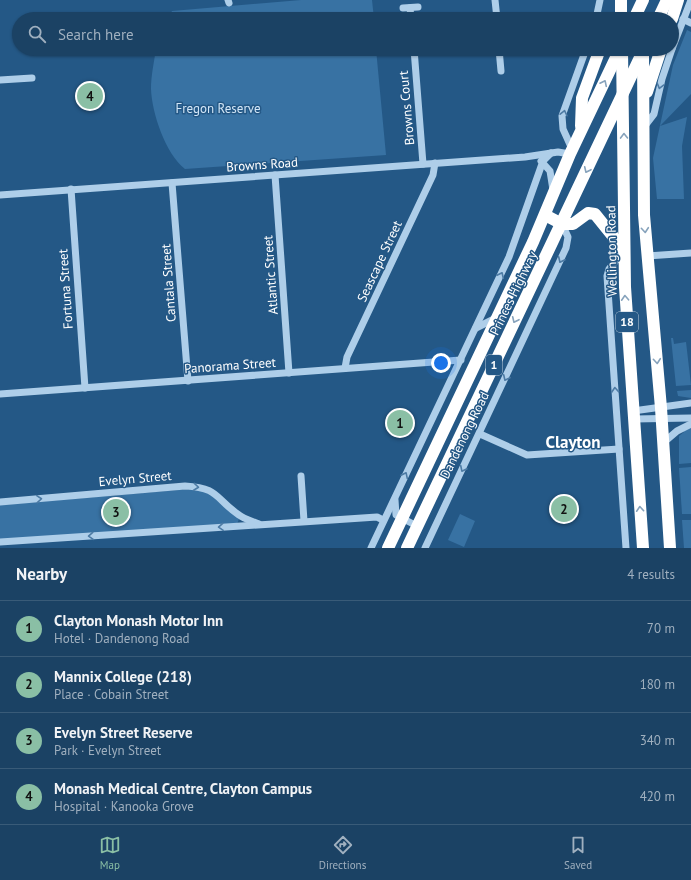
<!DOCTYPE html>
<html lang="en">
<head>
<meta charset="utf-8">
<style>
  body { margin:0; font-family:"PT Sans",sans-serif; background:#284d6d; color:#f1f3f6 }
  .you { position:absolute; left:441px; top:363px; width:14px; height:14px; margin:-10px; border:3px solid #fff; border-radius:50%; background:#1a73e8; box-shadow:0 0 0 6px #1a73e833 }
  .badge { display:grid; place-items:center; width:26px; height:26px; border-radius:50%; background:#8abfa5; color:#111; font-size:13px; font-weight:700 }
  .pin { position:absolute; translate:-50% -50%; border:2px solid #fff; box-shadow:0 1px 4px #0006 }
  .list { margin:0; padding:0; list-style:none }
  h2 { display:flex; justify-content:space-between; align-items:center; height:52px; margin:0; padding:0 16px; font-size:17px }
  h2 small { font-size:13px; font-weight:400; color:#a0b0bf }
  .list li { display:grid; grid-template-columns:26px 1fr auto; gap:12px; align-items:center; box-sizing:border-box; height:56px; padding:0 16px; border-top:1px solid #395b78 }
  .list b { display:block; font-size:15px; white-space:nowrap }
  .list p { margin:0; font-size:13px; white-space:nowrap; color:#a0b0bf }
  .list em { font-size:13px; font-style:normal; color:#a0b0bf }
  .icon { flex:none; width:22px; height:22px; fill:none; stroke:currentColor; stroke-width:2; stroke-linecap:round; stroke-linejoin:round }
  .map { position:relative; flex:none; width:691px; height:548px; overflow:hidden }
  .search { position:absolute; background:#1b4264; box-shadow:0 1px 3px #0004; left:12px; right:12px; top:12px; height:44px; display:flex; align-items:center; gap:10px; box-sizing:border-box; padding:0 14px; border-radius:22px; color:#a0b0bf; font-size:15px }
  .sheet { height:276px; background:#1b4264 }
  nav { display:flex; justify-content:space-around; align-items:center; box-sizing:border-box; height:56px; border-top:1px solid #395b78; background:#1b4264; font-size:11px; color:#a0b0bf }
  nav a { display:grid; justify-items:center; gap:2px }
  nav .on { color:#8abfa5 }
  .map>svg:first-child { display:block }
  .green { fill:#3872a3 }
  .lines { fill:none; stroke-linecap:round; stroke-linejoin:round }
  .minor { stroke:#aecee9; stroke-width:7 }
  .highway { stroke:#fff; stroke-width:12 }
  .oneway { stroke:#87a3bc }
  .oneway2 { stroke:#4d7ba4 }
  .labels { text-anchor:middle; stroke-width:3; stroke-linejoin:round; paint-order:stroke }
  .shield { fill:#245886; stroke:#bdcddb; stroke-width:1 }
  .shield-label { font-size:12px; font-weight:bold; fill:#fff }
  .park-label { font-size:13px; fill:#d2e6f7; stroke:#245886 }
  .street-label { font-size:13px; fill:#fff; stroke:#245886 }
  .district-label { font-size:17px; font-weight:bold; fill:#fff; stroke:#245886 }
</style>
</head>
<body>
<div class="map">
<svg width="691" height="548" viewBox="0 0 691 548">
  <rect width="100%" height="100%" fill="#245886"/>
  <g class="green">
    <polygon points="301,0 372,0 374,19 168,19 172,11"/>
    <polygon points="687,30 691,32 691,94 660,126 687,117 682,146 684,199 657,199 653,158 673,65"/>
    <path d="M156,49H376L386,155L185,169C165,153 152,113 151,89C151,76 154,62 156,49Z"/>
    <polygon points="671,338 673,338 674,344 686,342 691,385 676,386"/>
    <polygon points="691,390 691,398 678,396 677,391"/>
    <polygon points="691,428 691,463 679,464 679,436 684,432 683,430"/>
    <polygon points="691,467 691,514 682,514 679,468"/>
    <polygon points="179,490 198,490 209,493 239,519 237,524 0,540 0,505"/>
    <polygon points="460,514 475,521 464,547 448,540"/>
    <polygon points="682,520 691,520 691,548 684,548"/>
  </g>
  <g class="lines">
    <g class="minor">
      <polyline points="228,0 229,3"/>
      <polyline points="495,0 497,19"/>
      <polyline points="403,8 418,7"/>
      <polyline points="410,8 411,19"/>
      <polyline points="596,19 600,0"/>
      <polyline points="683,19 691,23"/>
      <polyline points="414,49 423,164"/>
      <polyline points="499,49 501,71"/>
      <polyline points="672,49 691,0"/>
      <polyline points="0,80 32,78"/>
      <polyline points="644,127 654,114 662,79 672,49"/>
      <polyline points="572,149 563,129 562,116 586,49"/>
      <polyline points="541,161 550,171 553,190"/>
      <polyline points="275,175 289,373"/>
      <polyline points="172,183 188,381"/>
      <polyline points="71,189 85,388"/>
      <polyline points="0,195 525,157 558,152 570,154"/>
      <polyline points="624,251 609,269 607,276 626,548"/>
      <polyline points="647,256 691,253"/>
      <polyline points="476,328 496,318"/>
      <polyline points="345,368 347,357 433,175 435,163"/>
      <polyline points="0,394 461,360"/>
      <polyline points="633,411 691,403"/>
      <polyline points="634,419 691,418"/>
      <polyline points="480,434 527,455 619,449"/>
      <polyline points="663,443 677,431 691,424"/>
      <polyline points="301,476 304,521"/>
      <polyline points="395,500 396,515 417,526"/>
      <path d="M0,502L185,486C220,488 214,498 239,515C244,519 252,521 259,524"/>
      <polyline points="0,542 377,517 383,520"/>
      <polyline points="371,548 509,257 543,161 551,153"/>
      <polyline points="425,548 566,248 568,237 562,224"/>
    </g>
    <g class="highway">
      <polyline points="621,0 621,19"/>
      <polyline points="634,19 643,0"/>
      <polyline points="658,19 667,0"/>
      <polyline points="672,19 678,0"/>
      <polyline points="622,49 625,287 643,548"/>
      <polyline points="643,54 644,215 661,408 670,548"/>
      <polyline points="647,92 661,49"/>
      <polyline points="581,126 582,98 600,49"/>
      <polyline points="545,215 562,224 573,224 588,213 595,214 624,250"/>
      <polyline points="388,548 533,242 570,154 620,49"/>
      <polyline points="407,548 644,49"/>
    </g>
  </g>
  <defs><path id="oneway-chevron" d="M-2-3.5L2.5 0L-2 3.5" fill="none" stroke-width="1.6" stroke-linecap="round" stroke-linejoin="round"/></defs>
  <g class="oneway">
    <use href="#oneway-chevron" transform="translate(604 83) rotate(-64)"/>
    <use href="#oneway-chevron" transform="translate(624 136) rotate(-91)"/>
    <use href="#oneway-chevron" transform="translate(587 170) rotate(115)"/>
    <use href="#oneway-chevron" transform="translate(645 230) rotate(85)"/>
    <use href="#oneway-chevron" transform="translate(625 298) rotate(-93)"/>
    <use href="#oneway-chevron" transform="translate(515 320) rotate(115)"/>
    <use href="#oneway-chevron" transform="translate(657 361) rotate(85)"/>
    <use href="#oneway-chevron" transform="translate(640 509) rotate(-94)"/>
  </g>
  <g class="oneway2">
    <use href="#oneway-chevron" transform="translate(660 86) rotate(105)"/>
    <use href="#oneway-chevron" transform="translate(564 113) rotate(-77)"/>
    <use href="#oneway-chevron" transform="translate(561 260) rotate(115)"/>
    <use href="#oneway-chevron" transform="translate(501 275) rotate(-65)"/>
    <use href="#oneway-chevron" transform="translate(506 378) rotate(115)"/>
    <use href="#oneway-chevron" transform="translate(615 390) rotate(-94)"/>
    <use href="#oneway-chevron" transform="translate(463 469) rotate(116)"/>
    <use href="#oneway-chevron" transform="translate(405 475) rotate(-64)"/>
    <use href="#oneway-chevron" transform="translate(196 487) rotate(6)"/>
    <use href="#oneway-chevron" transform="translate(39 499) rotate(-5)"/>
    <use href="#oneway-chevron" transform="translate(221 527) rotate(176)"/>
    <use href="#oneway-chevron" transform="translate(91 536) rotate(176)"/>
  </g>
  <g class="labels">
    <g class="shield">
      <rect x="616" y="312" width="22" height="20" rx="3"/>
      <rect x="486" y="355" width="16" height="20" rx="3"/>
    </g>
    <g class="shield-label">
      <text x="627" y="326">18</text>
      <text x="494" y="369">1</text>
    </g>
    <g class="park-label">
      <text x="218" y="113">Fregon Reserve</text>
    </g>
    <g class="street-label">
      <text transform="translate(406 108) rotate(-95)" y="5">Browns Court</text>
      <text transform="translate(262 164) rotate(-4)" y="5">Browns Road</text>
      <text transform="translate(611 251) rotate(-91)" y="5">Wellington Road</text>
      <text transform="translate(379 261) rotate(-65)" y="5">Seascape Street</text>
      <text transform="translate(270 275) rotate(-94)" y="5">Atlantic Street</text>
      <text transform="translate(168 283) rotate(-94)" y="5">Cantala Street</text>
      <text transform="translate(65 289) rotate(-94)" y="5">Fortuna Street</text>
      <text transform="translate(513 293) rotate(-64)" y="5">Princes Highway</text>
      <text transform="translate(230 365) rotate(-4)" y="5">Panorama Street</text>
      <text transform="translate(464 435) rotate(-64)" y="5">Dandenong Road</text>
      <text transform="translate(135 478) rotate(-5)" y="5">Evelyn Street</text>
    </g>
    <g class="district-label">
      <text x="573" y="448">Clayton</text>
    </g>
  </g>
</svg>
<div class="you"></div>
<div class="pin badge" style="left:400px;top:423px">1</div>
<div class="pin badge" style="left:564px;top:509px">2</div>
<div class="pin badge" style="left:116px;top:512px">3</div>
<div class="pin badge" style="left:90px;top:96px">4</div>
<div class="search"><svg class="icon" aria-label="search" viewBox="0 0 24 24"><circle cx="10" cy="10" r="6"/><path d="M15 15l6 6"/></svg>Search here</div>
</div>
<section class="sheet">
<h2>Nearby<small>4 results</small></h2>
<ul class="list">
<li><span class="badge">1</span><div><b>Clayton Monash Motor Inn</b><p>Hotel · Dandenong Road</p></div><em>70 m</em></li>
<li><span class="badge">2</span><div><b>Mannix College (218)</b><p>Place · Cobain Street</p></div><em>180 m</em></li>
<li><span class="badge">3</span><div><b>Evelyn Street Reserve</b><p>Park · Evelyn Street</p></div><em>340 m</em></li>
<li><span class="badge">4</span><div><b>Monash Medical Centre, Clayton Campus</b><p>Hospital · Kanooka Grove</p></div><em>420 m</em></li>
</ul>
</section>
<nav>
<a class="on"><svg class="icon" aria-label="map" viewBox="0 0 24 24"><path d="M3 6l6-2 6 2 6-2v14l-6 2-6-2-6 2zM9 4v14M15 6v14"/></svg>Map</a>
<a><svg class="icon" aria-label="directions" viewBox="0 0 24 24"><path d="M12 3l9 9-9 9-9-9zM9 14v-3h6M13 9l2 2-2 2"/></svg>Directions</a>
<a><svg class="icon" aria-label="saved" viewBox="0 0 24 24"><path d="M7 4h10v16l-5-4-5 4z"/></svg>Saved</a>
</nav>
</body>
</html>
